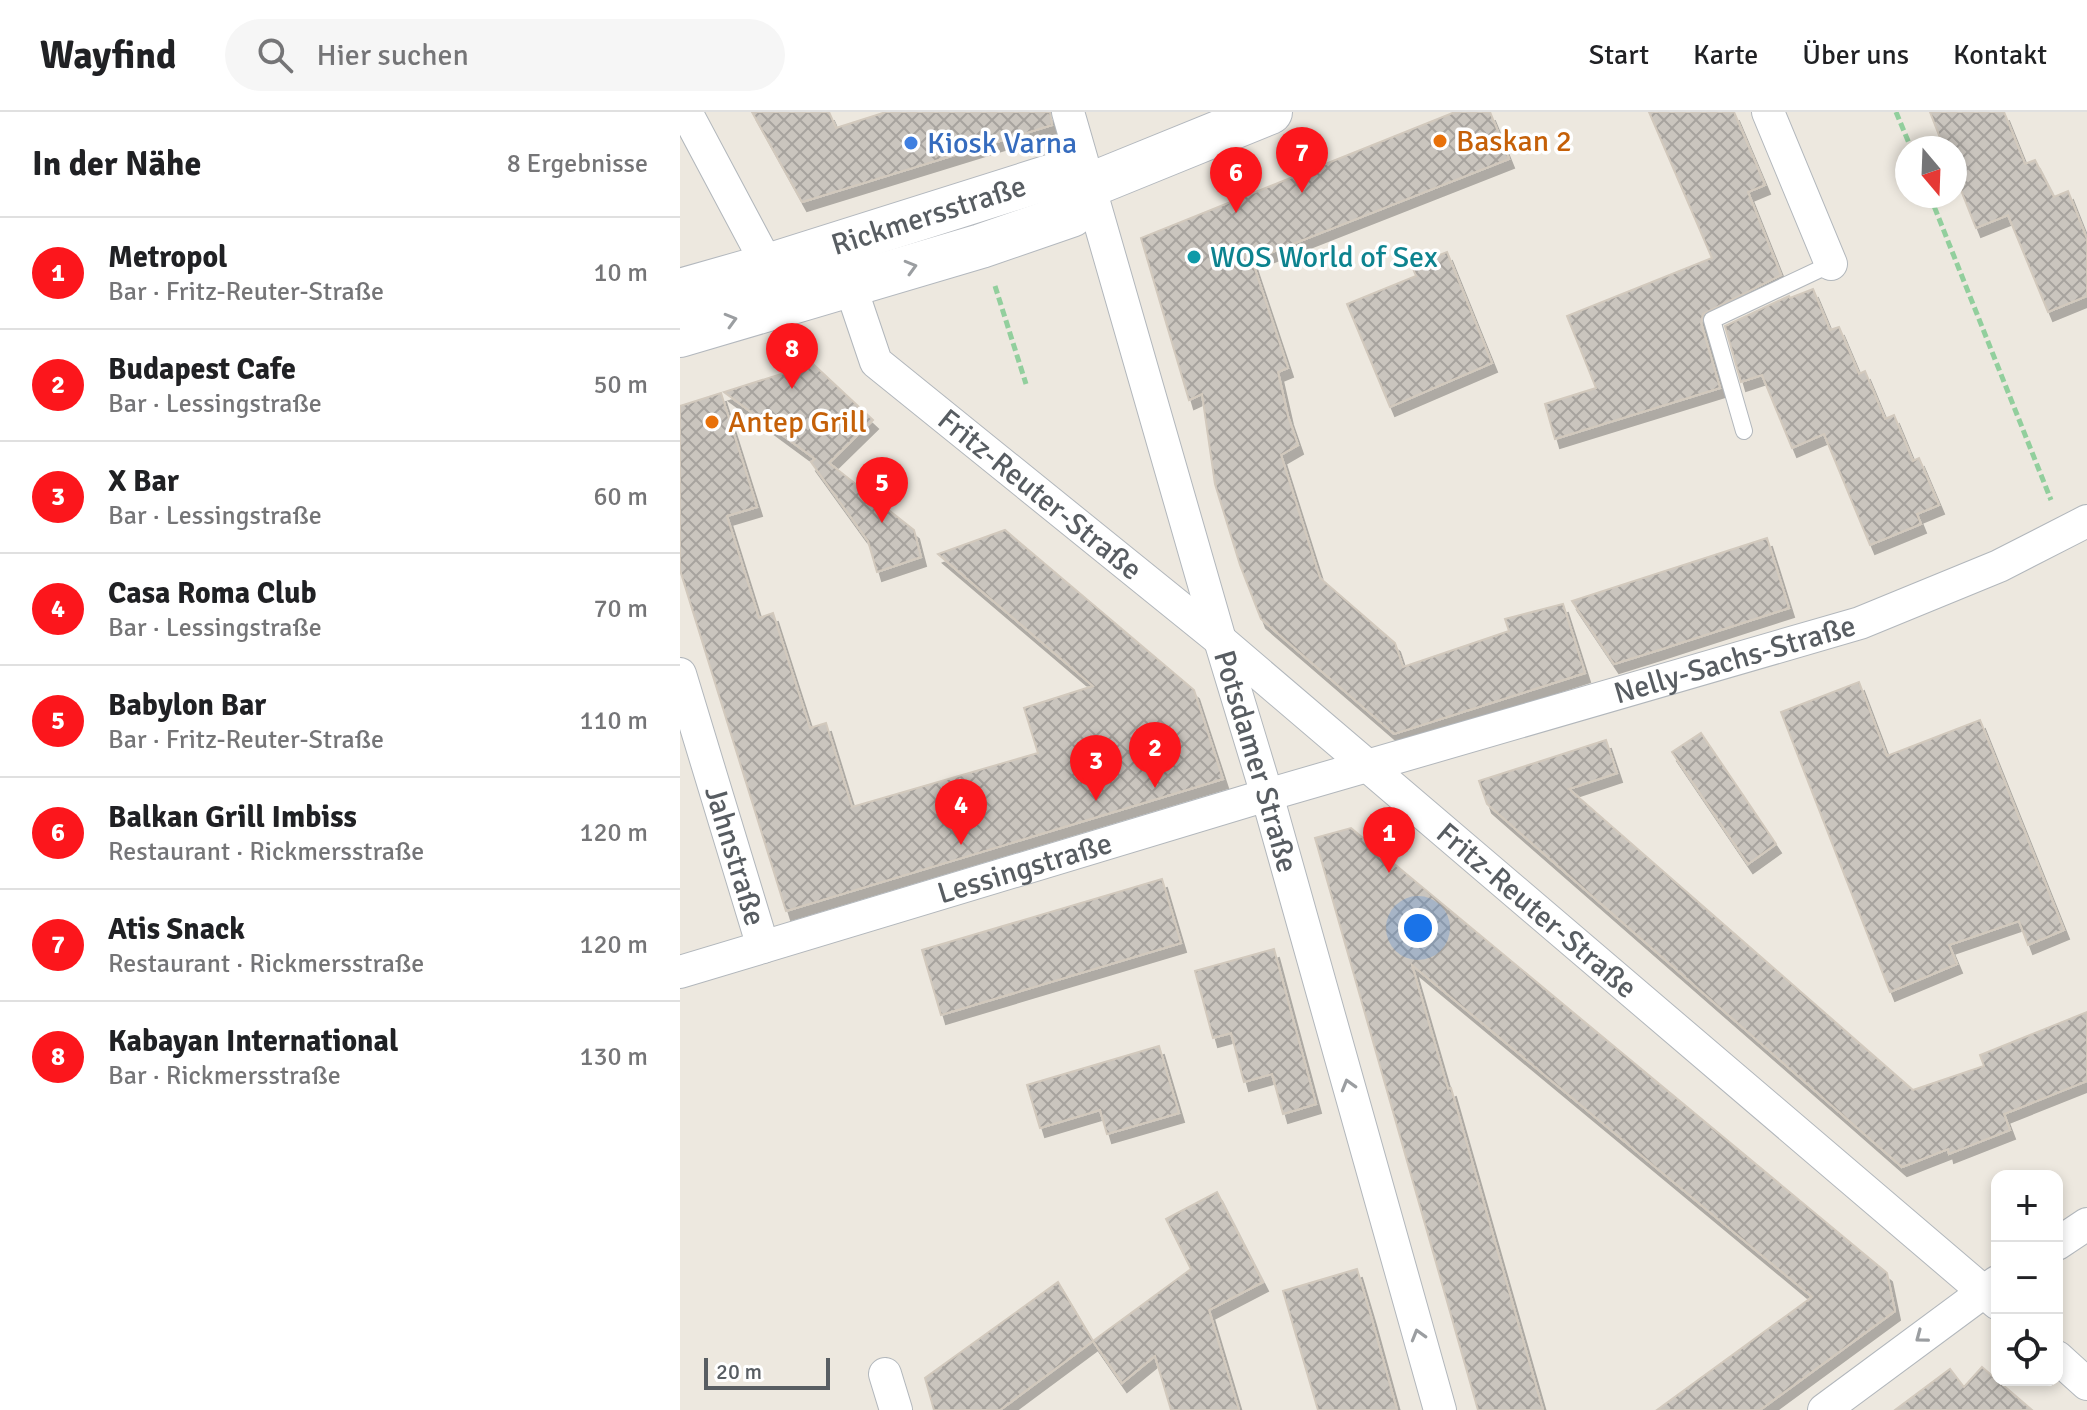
<!DOCTYPE html>
<html lang="de">
<head>
<meta charset="utf-8">
<style>
  body { margin:0; font-family:Signika,sans-serif; background:#f6f6f6; color:#202124 }
  .controls { position:absolute; right:24px; bottom:24px; display:grid; overflow:hidden; border-radius:16px; box-shadow:0 4px 12px #0003 }
  .controls button { width:72px; height:72px; display:grid; place-items:center; padding:0; border:0; border-bottom:2px solid #e0e0e0; background:#fff; color:#202124; font:40px sans-serif }
  .compass { position:absolute; left:1215px; top:24px; width:72px; height:72px; border-radius:50%; background:#fff; box-shadow:0 4px 12px #0003; rotate:161deg }
  .scale { position:absolute; left:24px; bottom:20px; width:126px; box-sizing:border-box; padding-left:8px; border:4px solid #585d62; border-top:0; font-size:22px; line-height:28px; white-space:nowrap; color:#585d62; -webkit-text-stroke:6px #fff; paint-order:stroke }
  .you { position:absolute; left:738px; top:816px; width:28px; height:28px; margin:-20px; border:6px solid #fff; border-radius:50%; background:#1a73e8; box-shadow:0 0 0 12px #1a73e833 }
  .badge { display:grid; place-items:center; width:52px; height:52px; border-radius:50%; background:#fc161c; color:#fff; font-size:26px; font-weight:700 }
  .pin { position:absolute; translate:-50% -66px; filter:drop-shadow(0 2px 4px #0008) }
  .pin::after { content:''; position:absolute; top:42px; width:28px; height:24px; background:inherit; clip-path:polygon(0 0,100% 0,50% 100%) }
  .list { margin:0; padding:0; list-style:none }
  h2 { display:flex; justify-content:space-between; align-items:center; height:104px; margin:0; padding:0 32px; font-size:34px }
  h2 small { font-size:26px; font-weight:400; color:#757577 }
  .list li { display:grid; grid-template-columns:52px 1fr auto; gap:24px; align-items:center; box-sizing:border-box; height:112px; padding:0 32px; border-top:2px solid #e0e0e0 }
  .list b { display:block; font-size:30px; white-space:nowrap }
  .list p { margin:0; font-size:26px; white-space:nowrap; color:#757577 }
  .list em { font-size:26px; font-style:normal; color:#757577 }
  .icon { flex:none; width:44px; height:44px; fill:none; stroke:currentColor; stroke-width:2; stroke-linecap:round; stroke-linejoin:round }
  .map { position:relative; flex:none; width:1407px; height:1298px; overflow:hidden }
  header { display:flex; align-items:center; gap:48px; box-sizing:border-box; height:112px; padding:0 40px; background:#fff; border-bottom:2px solid #e0e0e0 }
  header strong { font-size:38px }
  nav { display:flex; gap:44px; margin-inline-start:auto; font-size:28px }
  .search { width:560px; height:72px; background:#f6f6f6; display:flex; align-items:center; gap:20px; box-sizing:border-box; padding:0 28px; border-radius:44px; color:#757577; font-size:30px }
  main { display:flex }
  aside { flex:1; background:#fff }
  .map>svg:first-child { display:block }
  .building { fill:url(#building-cross-hatch); stroke:#d2c9bd; stroke-width:2; filter:url(#shadow) }
  .lines { fill:none; stroke-linecap:round; stroke-linejoin:round }
  .lane-casing { stroke:#b2b7bc; stroke-width:18 }
  .street-casing { stroke:#b2b7bc; stroke-width:34 }
  .secondary-casing { stroke:#b3b8be; stroke-width:46 }
  .path { stroke:#92cf9d; stroke-width:5; stroke-dasharray:8 4; stroke-linecap:butt }
  .lane { stroke:#fff; stroke-width:16 }
  .street { stroke:#fff; stroke-width:32 }
  .secondary { stroke:#fff; stroke-width:44 }
  .oneway { stroke:#9b9ea1 }
  .food-dot { fill:#e8710a; stroke:#fff; stroke-width:3 }
  .shop-dot { fill:#3f7fe0; stroke:#fff; stroke-width:3 }
  .culture-dot { fill:#0f9aa8; stroke:#fff; stroke-width:3 }
  .labels { text-anchor:middle; stroke-width:7; stroke-linejoin:round; paint-order:stroke }
  .food-label { font-size:30px; fill:#c56008; stroke:#fff; text-anchor:start }
  .shop-label { font-size:30px; fill:#366cbe; stroke:#fff; text-anchor:start }
  .street-label { font-size:30px; fill:#585d62; stroke:#fff }
  .culture-label { font-size:30px; fill:#0d838f; stroke:#fff; text-anchor:start }
</style>
</head>
<body>
<header>
<strong>Wayfind</strong>
<div class="search"><svg class="icon" aria-label="search" viewBox="0 0 24 24"><circle cx="10" cy="10" r="6"/><path d="M15 15l6 6"/></svg>Hier suchen</div>
<nav><a>Start</a><a>Karte</a><a>Über uns</a><a>Kontakt</a></nav>
</header>
<main>
<aside>
<h2>In der Nähe<small>8 Ergebnisse</small></h2>
<ul class="list">
<li><span class="badge">1</span><div><b>Metropol</b><p>Bar · Fritz-Reuter-Straße</p></div><em>10 m</em></li>
<li><span class="badge">2</span><div><b>Budapest Cafe</b><p>Bar · Lessingstraße</p></div><em>50 m</em></li>
<li><span class="badge">3</span><div><b>X Bar</b><p>Bar · Lessingstraße</p></div><em>60 m</em></li>
<li><span class="badge">4</span><div><b>Casa Roma Club</b><p>Bar · Lessingstraße</p></div><em>70 m</em></li>
<li><span class="badge">5</span><div><b>Babylon Bar</b><p>Bar · Fritz-Reuter-Straße</p></div><em>110 m</em></li>
<li><span class="badge">6</span><div><b>Balkan Grill Imbiss</b><p>Restaurant · Rickmersstraße</p></div><em>120 m</em></li>
<li><span class="badge">7</span><div><b>Atis Snack</b><p>Restaurant · Rickmersstraße</p></div><em>120 m</em></li>
<li><span class="badge">8</span><div><b>Kabayan International</b><p>Bar · Rickmersstraße</p></div><em>130 m</em></li>
</ul>
</aside>
<div class="map">
<svg width="1407" height="1298" viewBox="0 0 1407 1298">
  <defs>
    <pattern id="building-cross-hatch" width="8" height="8" patternUnits="userSpaceOnUse" patternTransform="scale(2)"><rect width="8" height="8" fill="#cac5be"/><path d="M0 0l8 8M0 8l8-8" fill="none" stroke="#a7a39e"/></pattern>
    <filter id="shadow"><feDropShadow dx="5" dy="9" stdDeviation="0" flood-color="#0004"/></filter>
  </defs>
  <rect width="100%" height="100%" fill="#ede8df"/>
  <g class="building">
    <polygon points="72,0 149,0 156,16 206,0 370,0 372,13 122,90"/>
    <polygon points="775,0 810,0 829,47 572,148 608,256 598,260 608,304 618,333 601,343 640,466 715,531 723,555 829,519 825,507 883,492 905,561 714,622 581,507 560,453 535,372 522,282 509,288 461,126"/>
    <polygon points="969,0 1054,0 1085,73 1068,80 1101,163 1023,202 1021,211 1040,276 875,327 865,292 916,276 887,204 1032,146"/>
    <polygon points="1250,0 1324,0 1345,52 1355,48 1374,85 1388,79 1407,127 1407,184 1368,200 1328,103 1296,116 1275,63 1275,36 1264,36"/>
    <polygon points="767,140 812,251 710,295 667,192 736,164 732,154"/>
    <polygon points="1133,177 1150,218 1159,215 1179,262 1185,259 1205,307 1214,303 1233,349 1239,346 1259,393 1237,402 1241,412 1190,433 1144,322 1112,336 1082,263 1061,270 1045,214 1109,184 1110,186"/>
    <polygon points="133,252 193,308 149,351 234,418 241,445 197,460 188,429 131,350 135,347 44,280"/>
    <polygon points="41,281 77,395 47,404 79,506 93,501 130,616 146,611 172,695 358,641 344,596 413,574 258,442 325,418 514,578 543,667 106,799 0,458 0,294"/>
    <polygon points="1087,426 1109,496 979,538 934,552 892,489"/>
    <polygon points="1179,570 1207,644 1300,608 1384,818 1348,833 1339,809 1269,833 1277,852 1210,880 1101,600"/>
    <polygon points="1021,621 1096,732 1068,752 992,640"/>
    <polygon points="926,628 937,661 889,677 1233,978 1304,954 1300,943 1407,900 1407,969 1324,1002 1330,1018 1269,1042 1268,1037 1222,1055 807,692 799,669"/>
    <polygon points="671,716 1207,1161 1215,1199 1080,1298 977,1298 1132,1185 732,853 768,977 771,976 863,1298 798,1298 635,726"/>
    <polygon points="482,767 501,831 261,903 242,838"/>
    <polygon points="594,837 636,992 603,1002 592,962 564,970 551,921 533,926 515,859"/>
    <polygon points="479,934 499,1001 427,1022 420,998 360,1016 347,973"/>
    <polygon points="537,1080 583,1170 529,1198 559,1298 491,1298 475,1244 442,1271 413,1229 511,1157 486,1107"/>
    <polygon points="677,1157 691,1204 717,1298 638,1298 603,1179"/>
    <polygon points="378,1170 413,1229 320,1298 254,1298 245,1266"/>
    <polygon points="1302,1255 1352,1298 1215,1298 1270,1257 1284,1275"/>
  </g>
  <g class="lines">
    <g class="lane-casing">
      <polyline id="lane" points="1064,319 1032,208 1151,152"/>
    </g>
    <g class="street-casing">
      <g id="street">
        <polyline points="6,0 88,154 96,175"/>
        <path id="s1" d="M388,0L540,528L587,683L760,1298"/>
        <polyline points="1088,0 1151,152"/>
        <path id="s2" d="M170,173L196,250L540,528L1317,1191"/>
        <path id="s3" d="M0,562L83,835"/>
        <path id="s4" d="M0,860L587,683L1180,511L1319,454L1407,409"/>
        <polyline points="1377,1132 1407,1112"/>
        <polyline points="1377,1245 1407,1272"/>
        <polyline points="205,1262 216,1298"/>
        <polyline points="1144,1298 1317,1170"/>
      </g>
    </g>
    <g class="secondary-casing">
      <g id="secondary">
        <path id="s5" d="M0,179L88,154L376,63L408,74"/>
        <polyline points="0,223 301,134 391,103 408,74 590,0"/>
      </g>
    </g>
    <g class="path">
      <polyline points="1216,0 1231,36"/>
      <polyline points="1250,84 1371,388"/>
      <polyline points="315,174 346,272"/>
    </g>
    <use href="#lane" class="lane"/>
    <use href="#street" class="street"/>
    <use href="#secondary" class="secondary"/>
  </g>
  <defs><path id="oneway-chevron" d="M-2-3.5L2.5 0L-2 3.5" fill="none" stroke-width="1.6" stroke-linecap="round" stroke-linejoin="round" transform="scale(2)"/></defs>
  <g class="oneway">
    <use href="#oneway-chevron" transform="translate(231 155) rotate(-16)"/>
    <use href="#oneway-chevron" transform="translate(51 208) rotate(-16)"/>
    <use href="#oneway-chevron" transform="translate(668 973) rotate(-106)"/>
    <use href="#oneway-chevron" transform="translate(738 1223) rotate(-106)"/>
    <use href="#oneway-chevron" transform="translate(1241 1225) rotate(143)"/>
  </g>
  <g class="food-dot">
    <circle cx="760" cy="29" r="8"/>
    <circle cx="32" cy="310" r="8"/>
  </g>
  <circle class="shop-dot" cx="231" cy="31" r="8"/>
  <circle class="culture-dot" cx="514" cy="145" r="8"/>
  <g class="labels">
    <g class="food-label">
      <text x="776" y="39">Baskan 2</text>
      <text x="48" y="320">Antep Grill</text>
    </g>
    <g class="shop-label">
      <text x="247" y="41">Kiosk Varna</text>
    </g>
    <g class="street-label">
      <text dy="10" stroke="none"><textPath href="#s5" startOffset="260">Rickmersstraße</textPath></text>
      <text dy="10" stroke="none"><textPath href="#s2" startOffset="292">Fritz-Reuter-Straße</textPath></text>
      <text dy="10" stroke="none"><textPath href="#s4" startOffset="1100">Nelly-Sachs-Straße</textPath></text>
      <text dy="10" stroke="none"><textPath href="#s1" startOffset="676">Potsdamer Straße</textPath></text>
      <text dy="10" stroke="none"><textPath href="#s3" startOffset="190">Jahnstraße</textPath></text>
      <text dy="10" stroke="none"><textPath href="#s4" startOffset="360">Lessingstraße</textPath></text>
      <text dy="10" stroke="none"><textPath href="#s2" startOffset="940">Fritz-Reuter-Straße</textPath></text>
    </g>
    <g class="culture-label">
      <text x="530" y="155">WOS World of Sex</text>
    </g>
  </g>
</svg>
<div class="controls">
<button>+</button>
<button>−</button>
<button><svg class="icon" aria-label="locate" viewBox="0 0 24 24"><circle cx="12" cy="12" r="6"/><path d="M12 2v4M12 18v4M2 12h4M18 12h4"/></svg></button>
</div>
<svg class="compass" viewBox="-18 -18 36 36"><path d="M0-13l5 13h-10z" fill="#e53935"/><path d="M0 13l5-13h-10z" fill="#757577"/></svg>
<div class="scale">20 m</div>
<div class="you"></div>
<div class="pin badge" style="left:709px;top:761px">1</div>
<div class="pin badge" style="left:475px;top:676px">2</div>
<div class="pin badge" style="left:416px;top:689px">3</div>
<div class="pin badge" style="left:281px;top:733px">4</div>
<div class="pin badge" style="left:202px;top:411px">5</div>
<div class="pin badge" style="left:556px;top:101px">6</div>
<div class="pin badge" style="left:622px;top:81px">7</div>
<div class="pin badge" style="left:112px;top:277px">8</div>
</div>
</main>
</body>
</html>
